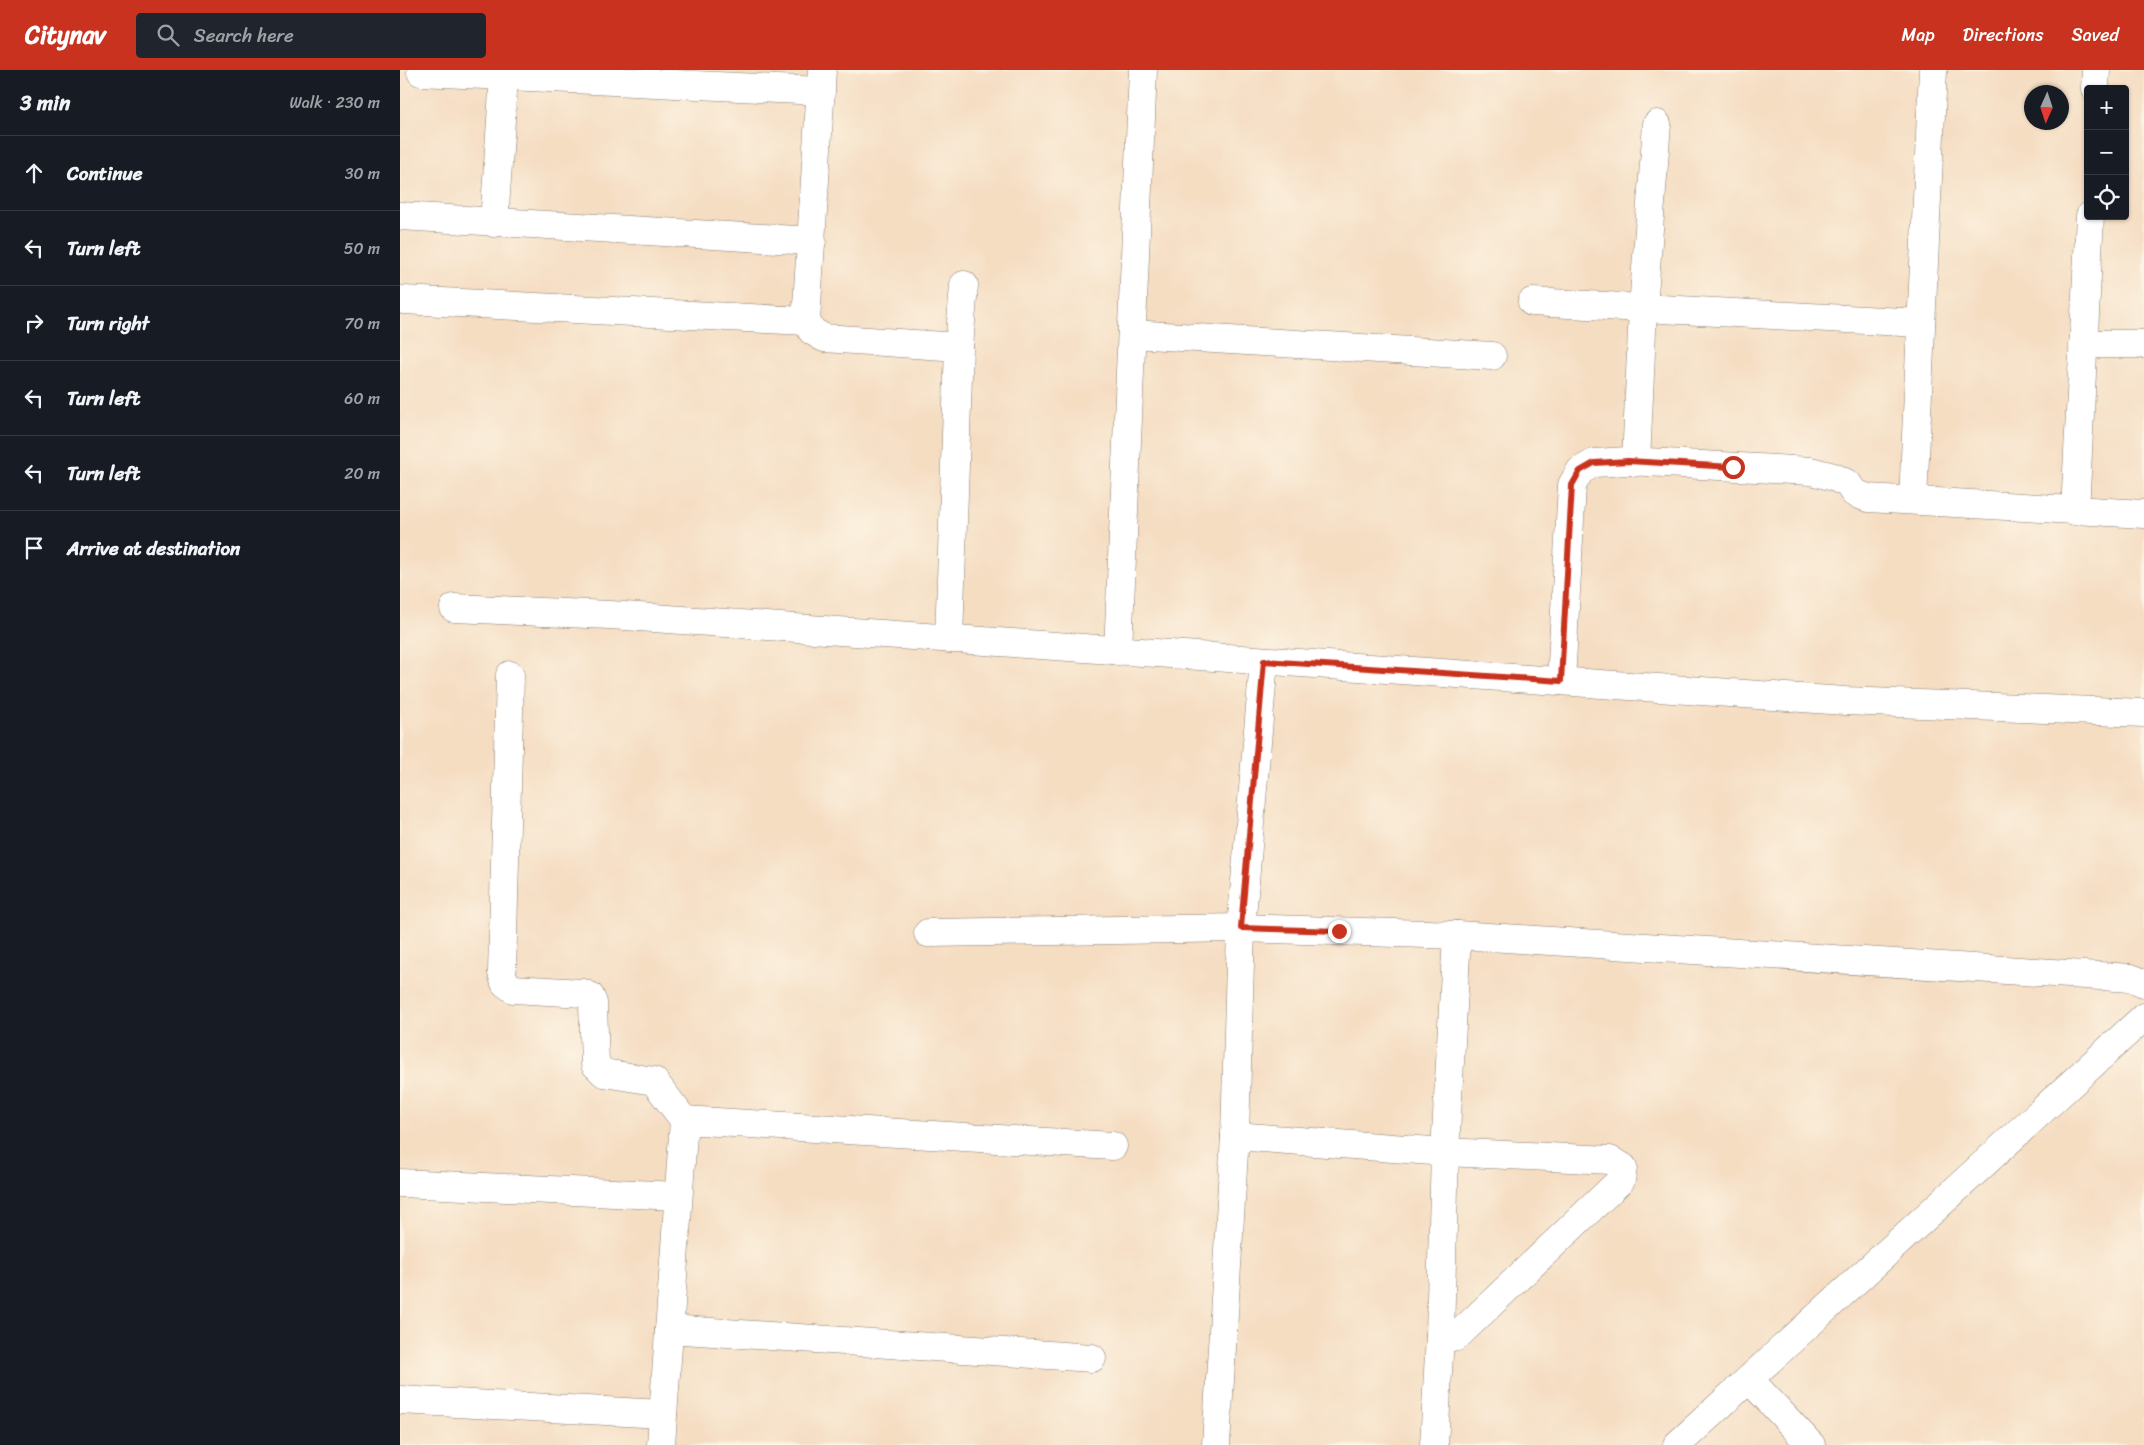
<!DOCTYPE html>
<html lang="en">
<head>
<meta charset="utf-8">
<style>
  body { margin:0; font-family:Sriracha,sans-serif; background:#20242c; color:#f1f3f6 }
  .controls { position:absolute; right:15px; top:15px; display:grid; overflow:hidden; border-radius:5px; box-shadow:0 1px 4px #0004 }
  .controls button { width:45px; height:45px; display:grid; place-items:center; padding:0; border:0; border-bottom:1px solid #363941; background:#171b24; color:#f1f3f6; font:25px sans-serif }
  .compass { position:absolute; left:1624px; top:15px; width:45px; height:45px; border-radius:50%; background:#171b24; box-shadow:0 1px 4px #0004; rotate:183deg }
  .stop { position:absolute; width:15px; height:15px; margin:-11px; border:4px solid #c8321e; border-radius:50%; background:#fff }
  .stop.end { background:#c8321e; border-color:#fff; box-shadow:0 1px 5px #0008 }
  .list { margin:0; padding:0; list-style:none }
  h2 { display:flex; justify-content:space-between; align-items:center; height:65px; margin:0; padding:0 20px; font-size:21px }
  h2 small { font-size:16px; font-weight:400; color:#9ea1a6 }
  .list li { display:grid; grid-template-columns:32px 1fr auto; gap:15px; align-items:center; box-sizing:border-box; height:75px; padding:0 20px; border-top:1px solid #363941 }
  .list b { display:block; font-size:19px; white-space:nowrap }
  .list em { font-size:16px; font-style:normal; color:#9ea1a6 }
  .icon { flex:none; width:28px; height:28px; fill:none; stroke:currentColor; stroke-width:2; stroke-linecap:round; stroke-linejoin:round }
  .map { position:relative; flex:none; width:1744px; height:1375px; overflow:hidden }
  header { display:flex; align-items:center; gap:30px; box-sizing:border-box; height:70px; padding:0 25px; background:#c8321e; color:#fff }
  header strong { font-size:24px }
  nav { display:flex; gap:28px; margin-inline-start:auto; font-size:18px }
  .search { width:350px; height:45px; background:#20242c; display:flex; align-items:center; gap:12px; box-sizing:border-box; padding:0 18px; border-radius:5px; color:#9ea1a6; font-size:19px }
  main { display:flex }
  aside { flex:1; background:#171b24 }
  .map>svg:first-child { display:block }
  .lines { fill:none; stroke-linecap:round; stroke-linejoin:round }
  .minor-casing { stroke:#887c6f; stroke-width:29 }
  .minor { stroke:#fff; stroke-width:28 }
  .route { stroke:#c8321e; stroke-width:6 }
</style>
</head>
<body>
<header>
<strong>Citynav</strong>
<div class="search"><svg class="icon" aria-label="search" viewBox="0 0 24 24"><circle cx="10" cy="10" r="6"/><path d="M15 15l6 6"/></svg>Search here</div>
<nav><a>Map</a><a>Directions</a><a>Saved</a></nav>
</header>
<main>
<aside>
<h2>3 min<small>Walk · 230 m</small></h2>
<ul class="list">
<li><svg class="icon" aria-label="ahead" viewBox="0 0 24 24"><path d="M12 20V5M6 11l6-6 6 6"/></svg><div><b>Continue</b></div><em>30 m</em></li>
<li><svg class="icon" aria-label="left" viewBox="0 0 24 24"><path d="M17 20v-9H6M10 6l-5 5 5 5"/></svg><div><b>Turn left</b></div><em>50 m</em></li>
<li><svg class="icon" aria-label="right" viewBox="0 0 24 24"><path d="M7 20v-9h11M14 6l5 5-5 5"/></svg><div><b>Turn right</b></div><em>70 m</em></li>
<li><svg class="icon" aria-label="left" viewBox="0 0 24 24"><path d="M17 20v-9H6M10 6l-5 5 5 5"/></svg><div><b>Turn left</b></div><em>60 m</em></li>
<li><svg class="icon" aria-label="left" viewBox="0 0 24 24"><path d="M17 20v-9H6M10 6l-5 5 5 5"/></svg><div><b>Turn left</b></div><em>20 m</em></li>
<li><svg class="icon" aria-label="arrive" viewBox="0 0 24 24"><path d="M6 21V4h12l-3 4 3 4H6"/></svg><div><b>Arrive at destination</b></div></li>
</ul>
</aside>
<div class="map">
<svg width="1744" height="1375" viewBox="0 0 1744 1375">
  <rect width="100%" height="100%" fill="#fcf5e5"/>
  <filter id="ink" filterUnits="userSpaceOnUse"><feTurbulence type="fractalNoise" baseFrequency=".02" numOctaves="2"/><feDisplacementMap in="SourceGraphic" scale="10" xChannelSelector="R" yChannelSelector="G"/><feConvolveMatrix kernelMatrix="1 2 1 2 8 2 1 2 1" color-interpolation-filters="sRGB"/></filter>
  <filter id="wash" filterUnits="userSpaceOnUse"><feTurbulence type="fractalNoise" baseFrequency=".0096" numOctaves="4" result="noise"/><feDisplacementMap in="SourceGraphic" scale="20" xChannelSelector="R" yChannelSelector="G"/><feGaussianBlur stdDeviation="1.12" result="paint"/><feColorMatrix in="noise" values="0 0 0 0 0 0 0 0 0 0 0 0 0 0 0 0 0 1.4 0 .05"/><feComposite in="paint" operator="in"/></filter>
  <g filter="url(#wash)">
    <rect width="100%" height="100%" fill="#f5ddc2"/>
  </g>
  <g filter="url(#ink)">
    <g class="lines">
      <g class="minor-casing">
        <g id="minor">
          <polyline points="422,0 406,251 412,261 424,268 559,277"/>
          <polyline points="21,2 421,21"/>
          <polyline points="1695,19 1696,0"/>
          <polyline points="0,146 412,171"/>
          <polyline points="94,153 104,6"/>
          <polyline points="3,230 406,251"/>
          <polyline points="1132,232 1521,253"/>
          <polyline points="732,264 1092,286"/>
          <polyline points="1683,274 1744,274"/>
          <polyline points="1236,392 1243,238 1257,54"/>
          <polyline points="1513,430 1533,0"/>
          <polyline points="1675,441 1690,146"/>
          <polyline points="54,538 210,545 1445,631 1744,643"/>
          <polyline points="549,569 559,277 564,215"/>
          <polyline points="718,581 743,0"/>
          <polyline points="110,605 102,903 105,913 113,919 183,923 190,926 193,933 195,994 204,1003 254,1011 284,1050"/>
          <polyline points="1161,611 1172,415 1180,401 1194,393 1228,391 1411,401 1434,407 1448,414 1454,423 1468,428 1744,444"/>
          <polyline points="528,863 841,858 1057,865 1731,908 1744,913"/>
          <polyline points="835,1066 1045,1082 1210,1090 1223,1097 1221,1110 1056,1267 1040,1265"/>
          <polyline points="0,1113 278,1126"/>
          <polyline points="269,1259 692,1288"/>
          <polyline points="1349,1309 1411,1375"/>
          <polyline points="0,1330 263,1344"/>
          <polyline points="261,1375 284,1050 713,1076"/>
          <polyline points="816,1375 835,1066 841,858 864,591"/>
          <polyline points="1034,1375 1040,1265 1045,1082 1057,865"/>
          <polyline points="1277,1375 1744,947"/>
        </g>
      </g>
      <use href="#minor" class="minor"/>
    </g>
  </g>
  <g class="lines" filter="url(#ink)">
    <polyline class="route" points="939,861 841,858 864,591 1161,611 1172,415 1180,401 1194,393 1228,391 1333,397"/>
  </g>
</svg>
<div class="controls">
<button>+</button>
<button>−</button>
<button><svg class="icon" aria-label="locate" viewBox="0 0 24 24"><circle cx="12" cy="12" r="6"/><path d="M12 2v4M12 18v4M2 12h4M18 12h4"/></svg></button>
</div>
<svg class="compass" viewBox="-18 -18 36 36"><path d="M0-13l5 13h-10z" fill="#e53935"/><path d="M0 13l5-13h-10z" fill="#9ea1a6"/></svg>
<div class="stop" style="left:1333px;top:397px"></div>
<div class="stop end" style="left:939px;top:861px"></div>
</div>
</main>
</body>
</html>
